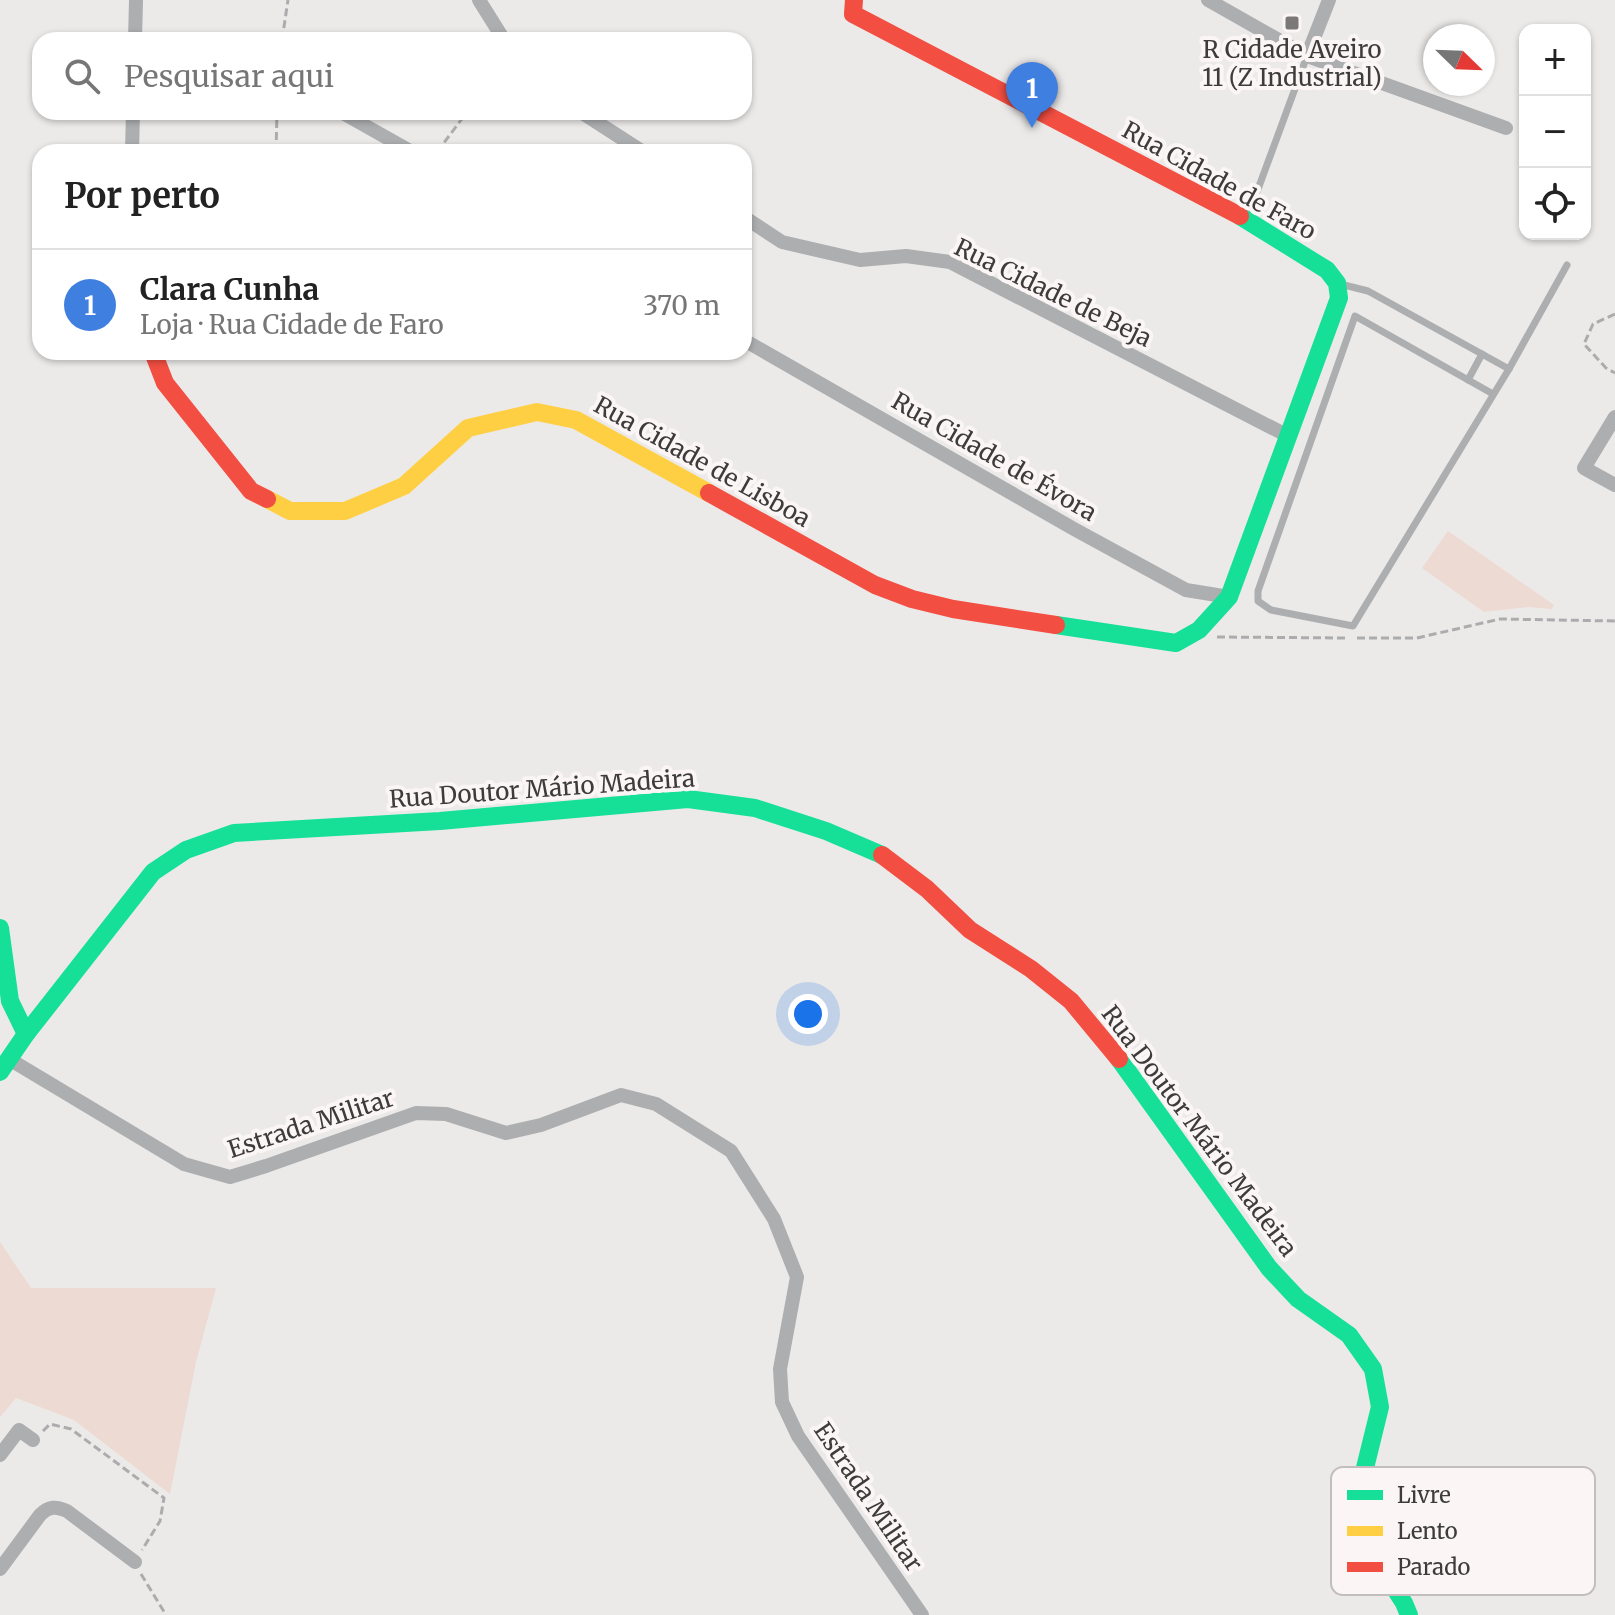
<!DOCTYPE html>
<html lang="pt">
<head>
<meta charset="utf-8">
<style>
  body { margin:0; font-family:Merriweather,serif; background:#f2f2f2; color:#222 }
  .controls { position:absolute; right:24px; top:24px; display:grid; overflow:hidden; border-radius:16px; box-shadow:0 2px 6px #0004 }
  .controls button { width:72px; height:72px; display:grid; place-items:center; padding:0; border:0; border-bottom:2px solid #e0e0e0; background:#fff; color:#222; font:40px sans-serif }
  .compass { position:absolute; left:1423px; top:24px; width:72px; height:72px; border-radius:50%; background:#fff; box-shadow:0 2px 6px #0004; rotate:113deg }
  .you { position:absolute; left:808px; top:1014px; width:28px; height:28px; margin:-20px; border:6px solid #fff; border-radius:50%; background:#1a73e8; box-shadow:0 0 0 12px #1a73e833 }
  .badge { display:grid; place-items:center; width:52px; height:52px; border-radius:50%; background:#0f766e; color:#fff; font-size:26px; font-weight:700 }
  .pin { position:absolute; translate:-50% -66px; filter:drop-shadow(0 2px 4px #0008) }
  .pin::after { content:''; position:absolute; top:42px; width:28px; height:24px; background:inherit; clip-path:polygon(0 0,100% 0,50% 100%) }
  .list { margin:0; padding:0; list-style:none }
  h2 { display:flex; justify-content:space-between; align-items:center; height:104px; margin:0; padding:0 32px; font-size:34px }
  h2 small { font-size:26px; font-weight:400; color:#767676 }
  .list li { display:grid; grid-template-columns:52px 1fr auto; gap:24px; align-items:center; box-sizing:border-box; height:112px; padding:0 32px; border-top:2px solid #e0e0e0 }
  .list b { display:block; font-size:30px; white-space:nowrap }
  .list p { margin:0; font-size:26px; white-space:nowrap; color:#767676 }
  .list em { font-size:26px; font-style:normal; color:#767676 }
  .icon { flex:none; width:44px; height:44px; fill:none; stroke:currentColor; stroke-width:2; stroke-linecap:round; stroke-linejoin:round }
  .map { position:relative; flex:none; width:1615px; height:1615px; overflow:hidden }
  .search { position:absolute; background:#fff; box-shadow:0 2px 6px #0004; left:32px; top:32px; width:720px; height:88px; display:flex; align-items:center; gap:20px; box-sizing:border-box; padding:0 28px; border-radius:24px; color:#767676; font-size:30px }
  .panel { position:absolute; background:#fff; box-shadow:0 2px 6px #0004; left:32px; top:144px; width:720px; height:216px; border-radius:24px }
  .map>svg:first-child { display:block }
  .green { fill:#eddad2 }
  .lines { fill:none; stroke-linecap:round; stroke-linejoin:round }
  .path { stroke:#acacae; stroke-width:3; stroke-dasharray:8 4; stroke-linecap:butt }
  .lane { stroke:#acaeb0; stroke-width:7 }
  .street { stroke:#acaeb0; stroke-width:14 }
  .fast { stroke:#16e098; stroke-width:18 }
  .slow { stroke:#ffcf43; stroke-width:18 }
  .jam { stroke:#f24e42; stroke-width:18 }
  .poi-dot { fill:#7a7978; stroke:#fbf6f5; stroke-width:3 }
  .labels { text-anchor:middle; stroke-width:8; stroke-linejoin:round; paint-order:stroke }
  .poi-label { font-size:24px; fill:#3d3c3b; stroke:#fbf6f5 }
  .street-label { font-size:24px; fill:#3d3c3b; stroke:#fbf6f5 }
  .key { fill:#fbf6f5; stroke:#c2bebd; stroke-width:2 }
  .key-label { font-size:22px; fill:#3d3c3b }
</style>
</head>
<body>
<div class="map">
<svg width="1615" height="1615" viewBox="0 0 1615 1615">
  <rect width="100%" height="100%" fill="#eceae9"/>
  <g class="green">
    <polygon points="1448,531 1554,605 1552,609 1528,607 1484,612 1422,568"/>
    <polygon points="0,1242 31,1288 216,1288 196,1362 170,1494 74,1420 16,1398 0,1417"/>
  </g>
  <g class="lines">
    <g class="path">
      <polyline points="282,40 288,0"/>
      <polyline points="276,152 277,112"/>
      <polyline points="437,152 467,112"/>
      <polyline points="1615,314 1593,324 1584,344 1606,368 1615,373"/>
      <polyline points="1217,637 1346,638"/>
      <polyline points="1357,638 1417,638 1500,619 1615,621"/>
      <polyline points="43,1431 50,1424 71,1429 164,1498 160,1521 142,1550"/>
      <polyline points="141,1574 166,1615"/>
    </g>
    <g class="lane">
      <polyline points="1247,219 1307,56"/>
      <polyline points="1340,284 1368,291 1509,369 1353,626 1271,610 1258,601 1258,591 1355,316 1493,394"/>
      <polyline points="1509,369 1567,265"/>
      <polyline points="1468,380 1482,354"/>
    </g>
    <g class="street">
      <polyline points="479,0 504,40"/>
      <polyline points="1208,0 1307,56 1506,128"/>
      <polyline points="135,40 136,0"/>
      <polyline points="1307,56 1329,0"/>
      <polyline points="341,112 412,152"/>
      <polyline points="581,112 643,152"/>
      <polyline points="132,152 133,112"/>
      <polyline points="744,217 782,242 860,260 906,256 950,262 1288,436"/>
      <polyline points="744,340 1074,529 1186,590 1229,597"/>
      <polyline points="1615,417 1584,468 1615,485"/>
      <polyline points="9,1059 184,1164 230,1177 266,1166 416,1113 446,1114 506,1133 541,1125 621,1095 656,1104 731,1151 774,1219 797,1277 780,1369 782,1402 798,1436 922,1615"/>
      <polyline points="0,1455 19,1430 33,1440"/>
      <path d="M0,1569L40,1515C49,1506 56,1506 67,1511L135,1562"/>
    </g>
    <g class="fast">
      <polyline points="1056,625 1176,643 1199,630 1229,597 1339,298 1337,283 1327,270 1240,216"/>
      <polyline points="0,928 10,1001 26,1034"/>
      <polyline points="1119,1059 1269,1268 1298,1299 1349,1335 1373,1369 1380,1407 1362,1480 1360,1504 1362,1526 1372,1553 1404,1603 1409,1615"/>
      <polyline points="0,1072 26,1034 153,872 186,850 234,833 440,821 688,799 755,808 826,831 882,855"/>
    </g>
    <polyline class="slow" points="267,499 290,511 345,511 404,486 468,428 537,412 576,420 709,493"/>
    <g class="jam">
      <polyline points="854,0 853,14 1240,216"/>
      <polyline points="153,352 165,383 251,491 267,499"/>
      <polyline points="709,493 875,585 912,599 953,609 1056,625"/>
      <polyline points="882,855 927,889 970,930 1031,969 1071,1001 1119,1059"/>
    </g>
  </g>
  <rect class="poi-dot" x="1284" y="15" width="16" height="16" rx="4"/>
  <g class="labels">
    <g class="poi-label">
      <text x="1292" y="58">R Cidade Aveiro<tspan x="1292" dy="28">11 (Z Industrial)</tspan></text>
    </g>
    <g class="street-label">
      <text transform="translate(1219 181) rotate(29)" y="8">Rua Cidade de Faro</text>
      <text transform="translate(1053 293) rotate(26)" y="8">Rua Cidade de Beja</text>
      <text transform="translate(994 457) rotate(30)" y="8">Rua Cidade de Évora</text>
      <text transform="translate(702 462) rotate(29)" y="8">Rua Cidade de Lisboa</text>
      <text transform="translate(542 789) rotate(-4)" y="8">Rua Doutor Mário Madeira</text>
      <text transform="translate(311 1124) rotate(-18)" y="8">Estrada Militar</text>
      <text transform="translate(1199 1131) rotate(53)" y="8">Rua Doutor Mário Madeira</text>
      <text transform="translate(868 1497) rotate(56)" y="8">Estrada Militar</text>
    </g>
  </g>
  <rect x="1331" y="1467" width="264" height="128" rx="12" class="key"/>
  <rect x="1347" y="1490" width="36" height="10" fill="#16e098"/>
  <rect x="1347" y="1526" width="36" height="10" fill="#ffcf43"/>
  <rect x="1347" y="1562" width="36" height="10" fill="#f24e42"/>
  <g class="key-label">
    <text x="1397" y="1503">Livre</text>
    <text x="1397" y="1539">Lento</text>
    <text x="1397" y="1575">Parado</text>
  </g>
</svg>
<div class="controls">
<button>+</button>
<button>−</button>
<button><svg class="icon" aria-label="locate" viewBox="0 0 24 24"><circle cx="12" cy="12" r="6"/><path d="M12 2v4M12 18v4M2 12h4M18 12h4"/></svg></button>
</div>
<svg class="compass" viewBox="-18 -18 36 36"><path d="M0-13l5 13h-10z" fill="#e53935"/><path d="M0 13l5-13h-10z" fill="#767676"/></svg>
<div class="you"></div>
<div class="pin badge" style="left:1032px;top:128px;background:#3f7fe0">1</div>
<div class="search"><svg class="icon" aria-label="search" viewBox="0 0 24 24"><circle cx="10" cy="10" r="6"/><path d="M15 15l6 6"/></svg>Pesquisar aqui</div>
<section class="panel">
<h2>Por perto<small></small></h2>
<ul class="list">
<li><span class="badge" style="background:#3f7fe0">1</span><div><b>Clara Cunha</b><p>Loja · Rua Cidade de Faro</p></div><em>370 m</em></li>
</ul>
</section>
</div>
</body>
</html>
